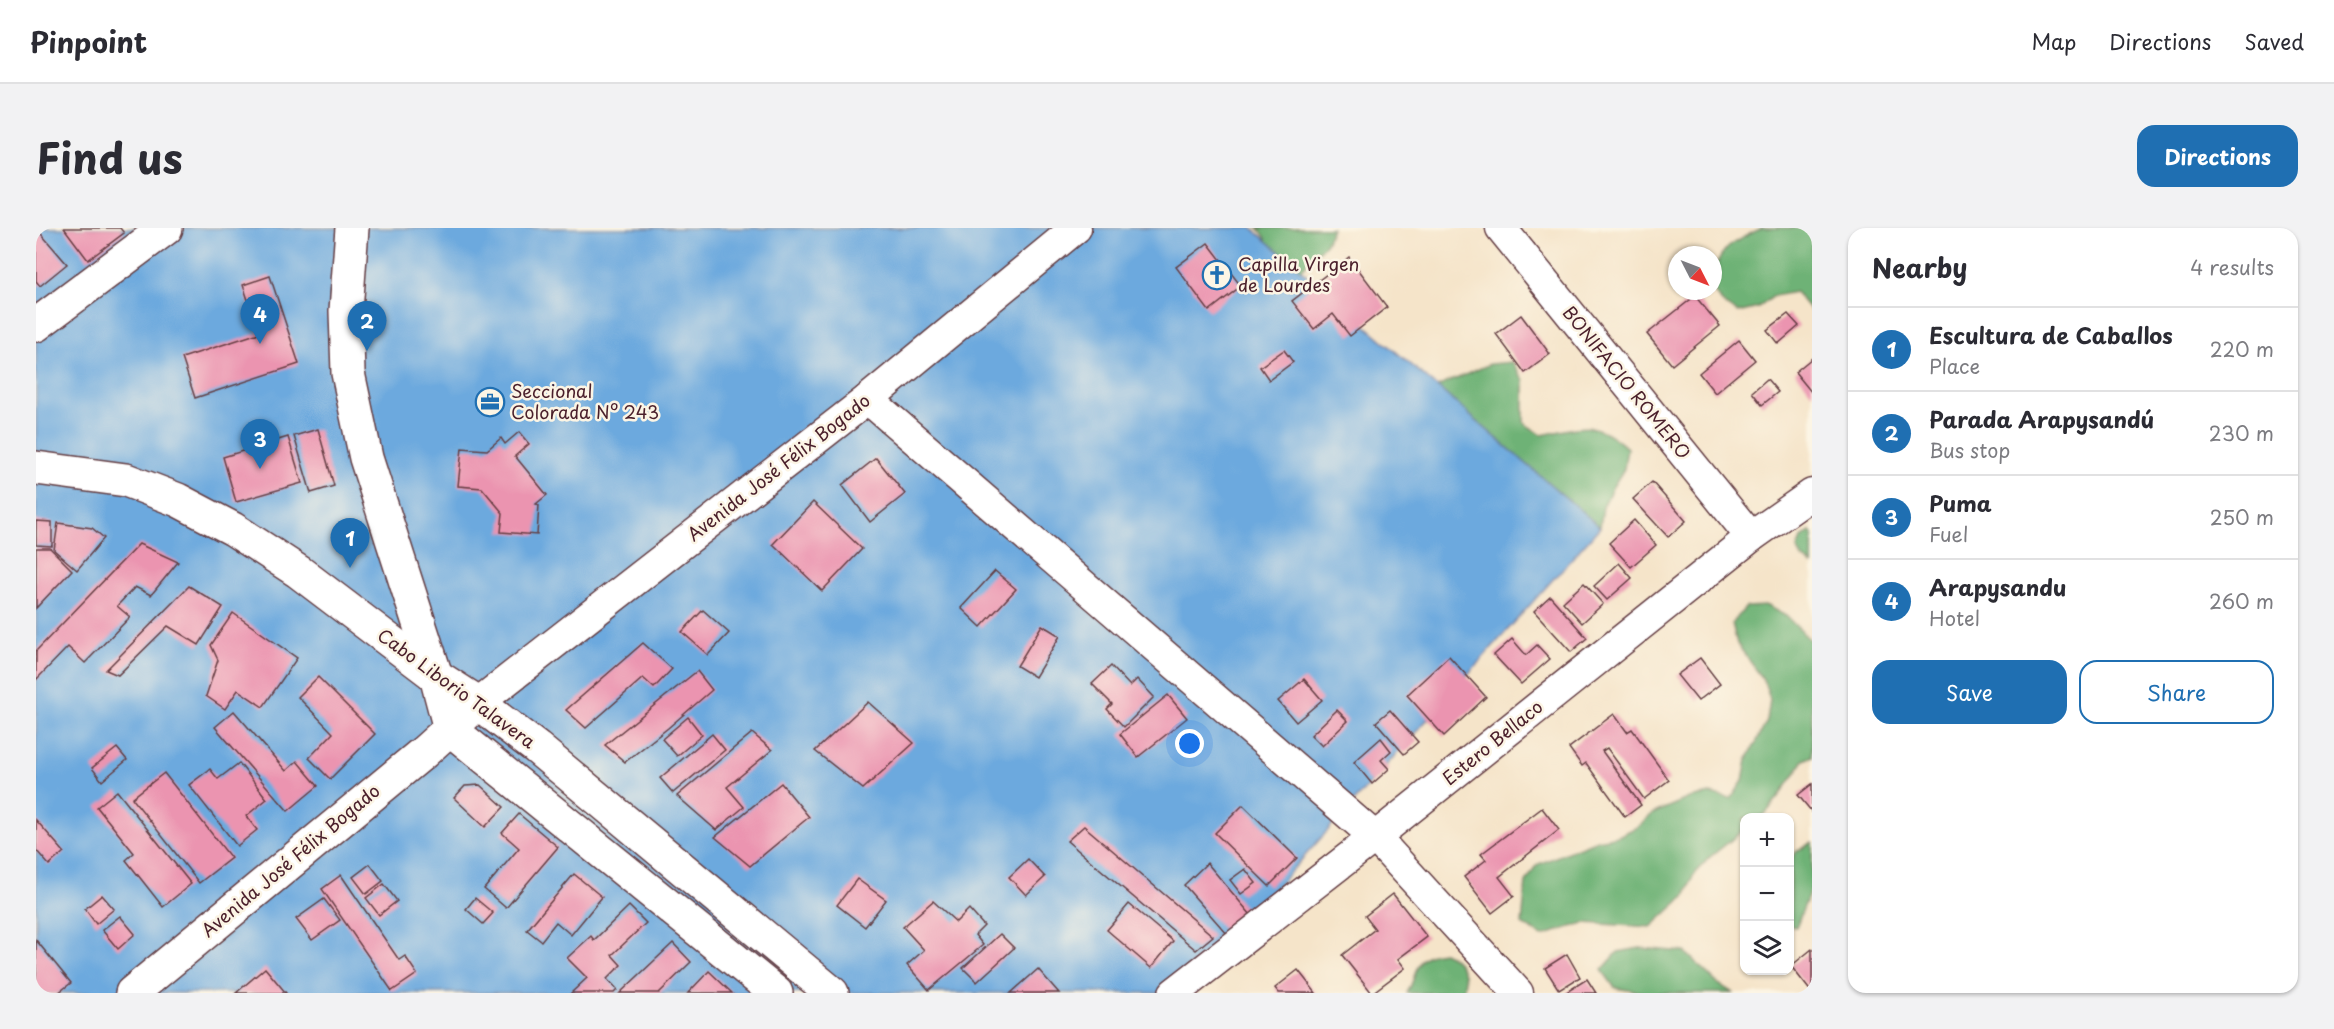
<!DOCTYPE html>
<html lang="en">
<head>
<meta charset="utf-8">
<style>
  body { margin:0; font-family:"Playpen Sans",sans-serif; background:#f2f2f3; color:#2b2b33 }
  .controls { position:absolute; right:18px; bottom:18px; display:grid; overflow:hidden; border-radius:12px; box-shadow:0 2px 4px #0004 }
  .controls button { width:54px; height:54px; display:grid; place-items:center; padding:0; border:0; border-bottom:2px solid #e1e1e2; background:#fff; color:#2b2b33; font:30px sans-serif }
  .compass { position:absolute; left:1632px; top:18px; width:54px; height:54px; border-radius:50%; background:#fff; box-shadow:0 2px 4px #0004; rotate:132deg }
  .you { position:absolute; left:1154px; top:516px; width:21px; height:21px; margin:-15px; border:4px solid #fff; border-radius:50%; background:#1a73e8; box-shadow:0 0 0 9px #1a73e833 }
  .badge { display:grid; place-items:center; width:39px; height:39px; border-radius:50%; background:#1f6fb2; color:#fff; font-size:20px; font-weight:700 }
  .pin { position:absolute; translate:-50% -50px; filter:drop-shadow(0 2px 3px #0008) }
  .pin::after { content:''; position:absolute; top:32px; width:21px; height:18px; background:inherit; clip-path:polygon(0 0,100% 0,50% 100%) }
  .list { margin:0; padding:0; list-style:none }
  h2 { display:flex; justify-content:space-between; align-items:center; height:78px; margin:0; padding:0 24px; font-size:26px }
  h2 small { font-size:20px; font-weight:400; color:#7c7c81 }
  .list li { display:grid; grid-template-columns:39px 1fr auto; gap:18px; align-items:center; box-sizing:border-box; height:84px; padding:0 24px; border-top:2px solid #e1e1e2 }
  .list b { display:block; font-size:22px; white-space:nowrap }
  .list p { margin:0; font-size:20px; white-space:nowrap; color:#7c7c81 }
  .list em { font-size:20px; font-style:normal; color:#7c7c81 }
  .actions { display:flex; gap:12px; padding:18px 24px }
  .actions a { flex:1; padding:14px 0; border:2px solid #1f6fb2; border-radius:18px; text-align:center; font-size:21px; color:#1f6fb2 }
  .actions .main { background:#1f6fb2; color:#fff }
  .icon { flex:none; width:33px; height:33px; fill:none; stroke:currentColor; stroke-width:2; stroke-linecap:round; stroke-linejoin:round }
  .map { position:relative; flex:none; width:1776px; height:765px; overflow:hidden; border-radius:18px }
  header { display:flex; align-items:center; gap:36px; box-sizing:border-box; height:84px; padding:0 30px; background:#fff; border-bottom:2px solid #e1e1e2 }
  header strong { font-size:28px }
  nav { display:flex; gap:33px; margin-inline-start:auto; font-size:21px }
  .intro { display:flex; align-items:center; justify-content:space-between; box-sizing:border-box; height:144px; padding:0 36px }
  h1 { margin:0; font-size:42px }
  .button { padding:15px 27px; border-radius:18px; background:#1f6fb2; color:#fff; font-size:21px; font-weight:700 }
  main { display:flex; gap:36px; padding:0 36px }
  aside { flex:1; background:#fff; border-radius:18px; box-shadow:0 2px 4px #0004 }
  .map>svg:first-child { display:block }
  .forest { fill:#6eb276; stroke:#5c6850; stroke-width:1.5 }
  .water { fill:#6ca9de; stroke:#5b6484; stroke-width:1.5 }
  .building { fill:#eb94b0 }
  .lines { fill:none; stroke-linecap:round; stroke-linejoin:round }
  .minor-casing { stroke:#643d43; stroke-width:33 }
  .trunk-casing { stroke:#643d43; stroke-width:36 }
  .minor { stroke:#fff; stroke-width:30 }
  .trunk { stroke:#fff; stroke-width:33 }
  .labels { text-anchor:middle; stroke-width:5; stroke-linejoin:round; paint-order:stroke }
  .poi-label { font-size:18px; fill:#4a1f2b; stroke:#fcf5e5; text-anchor:start }
  .street-label { font-size:18px; fill:#4a1f2b; stroke:#fcf5e5 }
</style>
</head>
<body>
<header>
<strong>Pinpoint</strong>
<nav><a>Map</a><a>Directions</a><a>Saved</a></nav>
</header>
<div class="intro"><h1>Find us</h1><a class="button">Directions</a></div>
<main>
<div class="map">
<svg width="1776" height="765" viewBox="0 0 1776 765">
  <rect width="100%" height="100%" fill="#fcf5e5"/>
  <filter id="ink" filterUnits="userSpaceOnUse"><feTurbulence type="fractalNoise" baseFrequency=".0167" numOctaves="2"/><feDisplacementMap in="SourceGraphic" scale="12" xChannelSelector="R" yChannelSelector="G"/><feConvolveMatrix kernelMatrix="1 2 1 2 8 2 1 2 1" color-interpolation-filters="sRGB"/></filter>
  <filter id="wash" filterUnits="userSpaceOnUse"><feTurbulence type="fractalNoise" baseFrequency=".008" numOctaves="4" result="noise"/><feDisplacementMap in="SourceGraphic" scale="24" xChannelSelector="R" yChannelSelector="G"/><feGaussianBlur stdDeviation="1.35" result="paint"/><feColorMatrix in="noise" values="0 0 0 0 0 0 0 0 0 0 0 0 0 0 0 0 0 1.4 0 .05"/><feComposite in="paint" operator="in"/></filter>
  <g filter="url(#wash)">
    <rect width="100%" height="100%" fill="#f5e4c9"/>
    <g class="forest">
      <path d="M1222,0H1296L1290,15L1244,65C1240,44 1238,15 1222,0Z"/>
      <path d="M1726,0H1776V84L1759,64L1738,68L1722,80L1702,85C1697,82 1690,78 1686,74C1668,58 1680,29 1696,16C1705,10 1716,5 1726,0Z"/>
      <path d="M1476,134L1488,152V195L1506,207C1547,199 1558,190 1591,220L1588,241L1576,260L1567,279L1564,299L1520,306L1390,164L1454,136Z"/>
      <polygon points="1774,304 1776,305 1776,337 1766,330 1761,321 1765,311"/>
      <polygon points="1731,378 1750,388 1776,414 1776,528 1768,532 1742,571 1727,588 1708,590 1708,602 1674,629 1658,646 1649,668 1615,699 1548,695 1506,708 1486,696 1490,654 1500,637 1561,612 1582,608 1601,599 1616,586 1653,570 1674,566 1695,571 1707,553 1711,532 1731,493 1734,472 1727,451 1701,416 1696,395 1710,379"/>
      <polygon points="1776,614 1776,658 1760,699 1754,698 1754,632 1761,623"/>
      <polygon points="1604,720 1649,724 1681,755 1697,765 1611,765 1579,760 1566,742 1582,724"/>
      <path d="M1407,724C1424,731 1434,747 1426,765H1371C1384,744 1375,727 1407,724Z"/>
    </g>
    <polygon class="water" points="0,0 1216,0 1564,299 1146,765 0,765"/>
    <g id="blocks">
      <g class="building">
        <polygon points="0,0 31,36 4,58 0,53"/>
        <polygon points="28,0 84,0 88,5 52,32"/>
        <polygon points="1172,15 1205,58 1173,83 1140,39"/>
        <polygon points="1313,29 1351,79 1314,108 1297,86 1278,101 1256,73"/>
        <polygon points="234,48 263,136 159,170 146,130 223,105 207,57"/>
        <polygon points="1659,68 1684,98 1636,137 1611,106"/>
        <polygon points="1752,86 1763,98 1742,116 1731,102"/>
        <polygon points="1485,87 1514,126 1489,145 1460,106"/>
        <polygon points="1703,112 1719,132 1679,165 1663,145"/>
        <polygon points="1248,122 1257,134 1233,152 1224,139"/>
        <polygon points="1776,130 1776,165 1759,144"/>
        <polygon points="1731,151 1742,164 1726,177 1716,164"/>
        <polygon points="282,201 298,258 275,265 258,208"/>
        <polygon points="483,204 493,216 479,228 511,267 500,276 503,277 501,307 465,304 467,285 446,260 422,258 426,220 451,222 465,210 469,216"/>
        <polygon points="252,209 266,255 200,274 187,229"/>
        <polygon points="840,230 869,266 834,294 806,257"/>
        <polygon points="1616,254 1650,293 1632,309 1597,271"/>
        <polygon points="777,274 826,321 786,363 737,316"/>
        <polygon points="1598,292 1620,317 1595,339 1573,315"/>
        <polygon points="0,293 16,294 16,318 0,317"/>
        <polygon points="22,295 56,300 68,310 41,342 18,322"/>
        <polygon points="103,316 142,334 115,367 99,359 81,378 94,389 49,435 32,419 0,452 0,423"/>
        <polygon points="0,320 14,320 36,342 0,380"/>
        <polygon points="1583,335 1596,350 1571,372 1558,358"/>
        <polygon points="959,343 980,361 945,399 925,380"/>
        <polygon points="1548,355 1567,376 1546,395 1527,374"/>
        <polygon points="153,358 187,379 163,417 132,398 82,447 70,442"/>
        <polygon points="1514,368 1551,410 1535,424 1498,383"/>
        <polygon points="667,382 693,405 672,427 646,404"/>
        <polygon points="197,385 261,430 227,479 202,462 189,481 170,468 182,432 175,417"/>
        <polygon points="1006,397 1024,408 999,449 981,438"/>
        <polygon points="1476,411 1490,427 1501,417 1514,431 1485,456 1458,427"/>
        <polygon points="607,415 636,441 618,460 607,450 550,500 530,482"/>
        <polygon points="1413,428 1450,469 1408,508 1371,467"/>
        <polygon points="1664,430 1684,456 1662,473 1641,447"/>
        <polygon points="1075,438 1094,458 1101,451 1118,469 1088,499 1071,481 1076,476 1056,456"/>
        <polygon points="661,443 676,462 632,500 589,534 569,517"/>
        <polygon points="282,449 339,506 294,551 273,530 297,505 262,469"/>
        <polygon points="1268,451 1286,472 1260,494 1242,473"/>
        <polygon points="1132,467 1151,490 1102,529 1084,506"/>
        <polygon points="832,474 878,515 827,561 779,523"/>
        <polygon points="1301,482 1312,493 1286,518 1275,507"/>
        <polygon points="1354,482 1382,514 1368,526 1340,494"/>
        <polygon points="198,483 250,543 261,533 282,558 252,583 179,499"/>
        <polygon points="1578,486 1591,504 1596,501 1633,552 1608,571 1571,520 1566,523 1605,577 1589,589 1550,535 1546,538 1533,520"/>
        <polygon points="652,489 666,507 641,528 626,511"/>
        <polygon points="716,505 736,522 691,559 708,579 680,602 641,568"/>
        <polygon points="676,506 689,522 637,565 624,550"/>
        <polygon points="1345,510 1355,523 1345,532 1353,541 1336,556 1318,534"/>
        <polygon points="81,520 91,532 66,553 56,540"/>
        <polygon points="203,535 231,571 210,588 221,602 201,618 153,557 174,541 182,551"/>
        <polygon points="128,545 195,630 163,655 96,570"/>
        <polygon points="745,555 773,589 714,638 679,609"/>
        <polygon points="1776,556 1776,584 1762,567"/>
        <polygon points="444,557 468,579 449,599 418,570 429,558"/>
        <polygon points="81,563 155,656 127,679 90,632 98,625 61,579"/>
        <polygon points="1207,577 1261,630 1233,658 1179,605"/>
        <polygon points="1506,580 1523,602 1463,649 1478,668 1456,685 1428,649 1450,632 1445,626"/>
        <polygon points="483,586 522,619 470,680 448,661 483,620 466,605"/>
        <polygon points="0,592 28,624 13,637 0,622"/>
        <polygon points="1048,598 1177,708 1160,722 1031,613"/>
        <polygon points="992,631 1009,649 990,667 973,649"/>
        <polygon points="1171,635 1215,687 1192,707 1148,657"/>
        <polygon points="334,636 347,653 330,666 317,649"/>
        <polygon points="1209,641 1220,655 1205,666 1194,652"/>
        <polygon points="538,646 566,669 535,707 520,694 505,713 491,702"/>
        <polygon points="305,647 363,732 369,728 381,746 356,763 286,661"/>
        <polygon points="821,651 850,672 829,699 801,677"/>
        <polygon points="348,656 361,673 343,687 330,670"/>
        <polygon points="1357,666 1391,709 1362,731 1369,740 1336,765 1306,727 1339,701 1329,688"/>
        <polygon points="66,667 78,681 60,696 49,681"/>
        <polygon points="439,670 457,685 447,696 430,681"/>
        <polygon points="288,671 304,692 276,712 260,691"/>
        <polygon points="897,673 920,694 933,681 948,698 939,707 947,717 893,762 871,737 888,722 867,699"/>
        <polygon points="1093,676 1137,713 1115,740 1071,702"/>
        <polygon points="593,678 610,695 576,727 585,737 571,751 581,762 578,765 535,765 551,750 531,730 555,708 558,712"/>
        <polygon points="84,688 99,706 82,721 66,702"/>
        <polygon points="964,706 978,720 941,754 927,740"/>
        <polygon points="0,712 35,755 22,765 0,765"/>
        <polygon points="637,715 655,734 623,765 584,765"/>
        <polygon points="1776,721 1776,765 1755,738"/>
        <polygon points="1531,726 1544,749 1523,762 1509,740"/>
        <polygon points="229,740 250,765 200,765"/>
        <polygon points="1002,741 1023,765 975,765"/>
        <polygon points="1262,742 1280,765 1243,765 1239,760"/>
        <polygon points="673,743 696,765 652,765"/>
        <polygon points="1551,751 1560,765 1529,765"/>
      </g>
    </g>
  </g>
  <g filter="url(#ink)">
    <use href="#blocks" fill-opacity="0" stroke="#643d43" stroke-width="1.5"/>
    <g class="lines">
      <g class="minor-casing">
        <g id="minor">
          <polyline points="1465,0 1715,309"/>
          <polyline points="832,171 1339,609 1482,765"/>
          <polyline points="442,475 832,171 1040,0"/>
          <polyline points="1138,765 1339,609 1715,309 1776,266"/>
        </g>
      </g>
      <g class="trunk-casing">
        <g id="trunk">
          <polyline points="316,0 310,83 312,145 330,230 400,448 414,501"/>
          <polyline points="0,97 130,0"/>
          <polyline points="0,240 90,252 142,272 197,301 263,344 400,448 442,475 501,520 796,765"/>
          <polyline points="414,501 740,765"/>
          <polyline points="96,765 388,524 430,486"/>
        </g>
      </g>
      <use href="#minor" class="minor"/>
      <use href="#trunk" class="trunk"/>
    </g>
  </g>
  <defs>
    <g id="church-ring" transform="scale(1.5)"><circle r="9.5" fill="#fcf5e5" stroke="#1f6fb2" stroke-width="1.5"/><path d="M-1.2-6h2.4v3.5h3.3v2.4h-3.3V6h-2.4V-.1h-3.3v-2.4h3.3Z" fill="#1f6fb2"/></g>
    <g id="office-ring" transform="scale(1.5)"><circle r="9.5" fill="#fcf5e5" stroke="#1f6fb2" stroke-width="1.5"/><path d="M-6-3h4V-5.5h4V-3h4V5H-6ZM-1-4.5V-3h2v-1.5ZM-6 0V1H6V0Z" fill="#1f6fb2"/></g>
  </defs>
  <g fill-rule="evenodd">
    <use href="#church-ring" x="1181" y="47"/>
    <use href="#office-ring" x="454" y="174"/>
  </g>
  <g class="labels">
    <g class="poi-label">
      <text x="1202" y="43">Capilla Virgen<tspan x="1202" dy="21">de Lourdes</tspan></text>
      <text x="475" y="170">Seccional<tspan x="475" dy="21">Colorada Nº 243</tspan></text>
    </g>
    <g class="street-label">
      <text transform="translate(1590 155) rotate(51)" y="6">BONIFACIO ROMERO</text>
      <text transform="translate(743 240) rotate(-38)" y="6">Avenida José Félix Bogado</text>
      <text transform="translate(420 461) rotate(36)" y="6">Cabo Liborio Talavera</text>
      <text transform="translate(1457 515) rotate(-39)" y="6">Estero Bellaco</text>
      <text transform="translate(255 633) rotate(-40)" y="6">Avenida José Félix Bogado</text>
    </g>
  </g>
</svg>
<div class="controls">
<button>+</button>
<button>−</button>
<button><svg class="icon" aria-label="layers" viewBox="0 0 24 24"><path d="M12 4l9 5-9 5-9-5zM3 14l9 5 9-5"/></svg></button>
</div>
<svg class="compass" viewBox="-18 -18 36 36"><path d="M0-13l5 13h-10z" fill="#e53935"/><path d="M0 13l5-13h-10z" fill="#7c7c81"/></svg>
<div class="you"></div>
<div class="pin badge" style="left:314px;top:340px">1</div>
<div class="pin badge" style="left:331px;top:123px">2</div>
<div class="pin badge" style="left:224px;top:241px">3</div>
<div class="pin badge" style="left:224px;top:116px">4</div>
</div>
<aside>
<h2>Nearby<small>4 results</small></h2>
<ul class="list">
<li><span class="badge">1</span><div><b>Escultura de Caballos</b><p>Place</p></div><em>220 m</em></li>
<li><span class="badge">2</span><div><b>Parada Arapysandú</b><p>Bus stop</p></div><em>230 m</em></li>
<li><span class="badge">3</span><div><b>Puma</b><p>Fuel</p></div><em>250 m</em></li>
<li><span class="badge">4</span><div><b>Arapysandu</b><p>Hotel</p></div><em>260 m</em></li>
</ul>
<div class="actions"><a class="main">Save</a><a>Share</a></div>
</aside>
</main>
</body>
</html>
